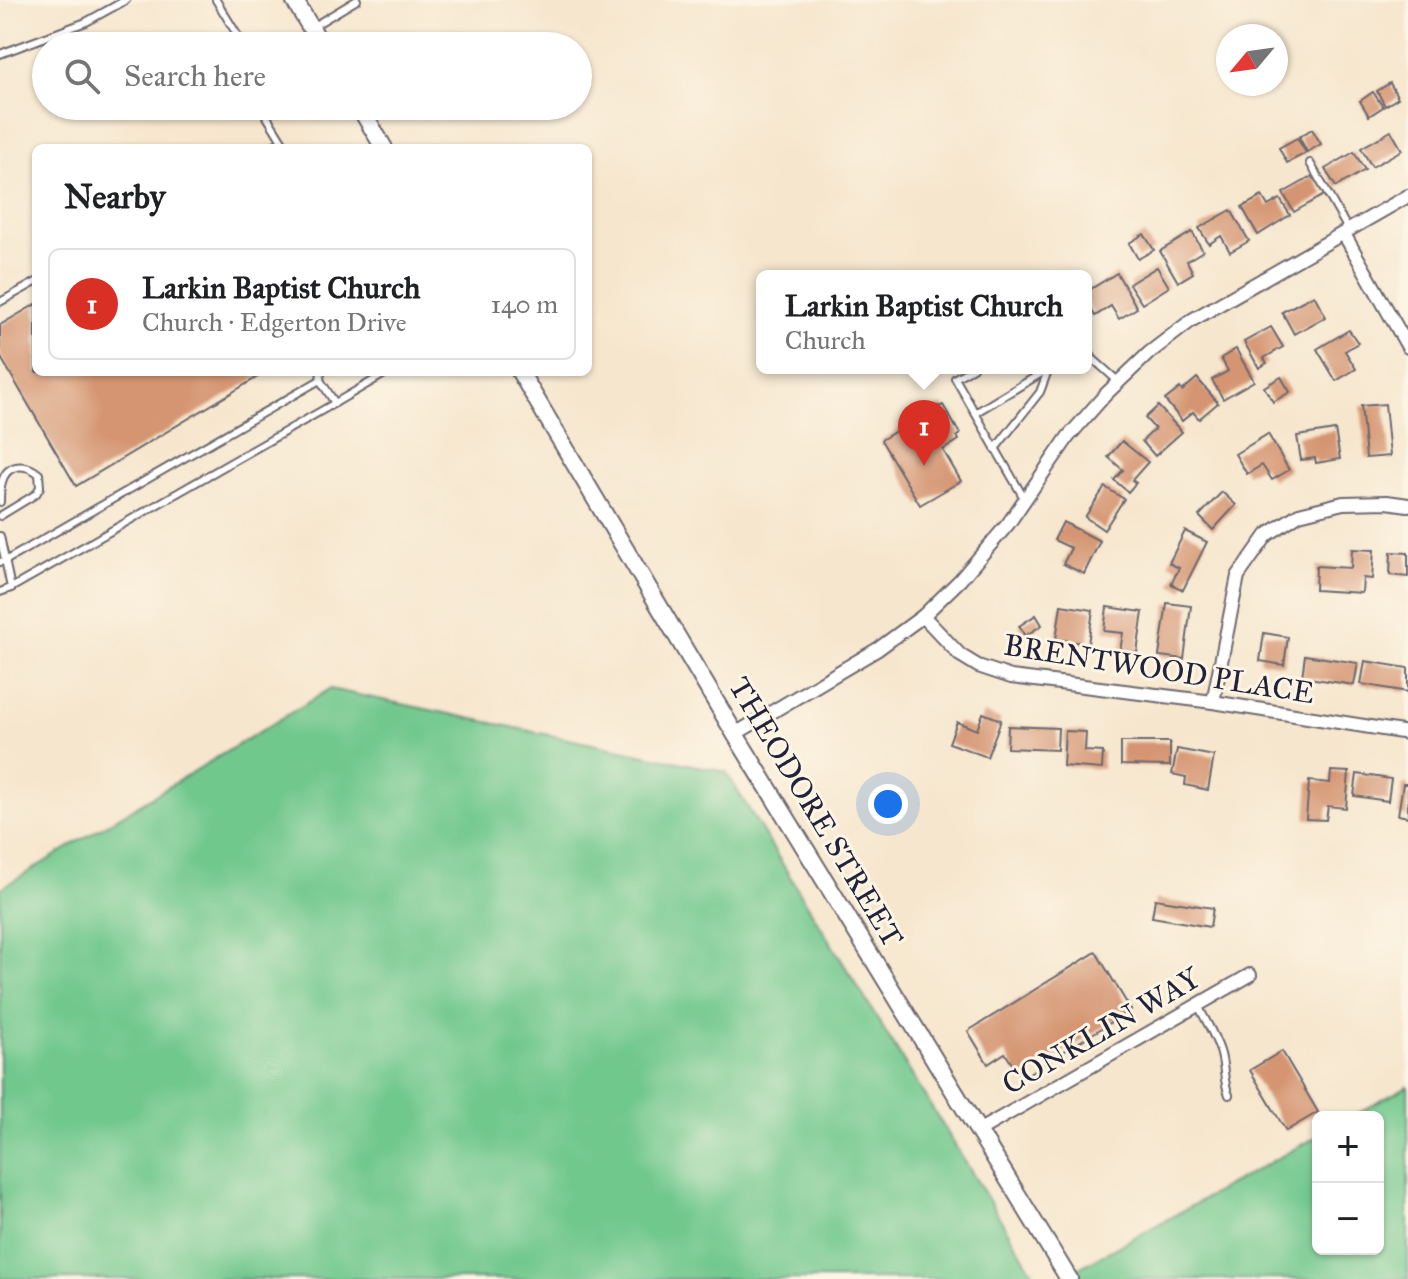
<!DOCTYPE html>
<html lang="en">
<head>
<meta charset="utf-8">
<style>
  body { margin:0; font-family:"IM FELL Great Primer",serif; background:#f2f2f2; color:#202124 }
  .controls { position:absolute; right:24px; bottom:24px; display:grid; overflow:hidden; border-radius:12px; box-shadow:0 2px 6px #0004 }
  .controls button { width:72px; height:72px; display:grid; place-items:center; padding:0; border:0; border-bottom:2px solid #e0e0e0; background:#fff; color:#202124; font:40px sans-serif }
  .compass { position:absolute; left:1216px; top:24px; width:72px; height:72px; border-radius:50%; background:#fff; box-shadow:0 2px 6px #0004; rotate:241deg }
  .you { position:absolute; left:888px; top:804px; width:28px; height:28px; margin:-20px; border:6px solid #fff; border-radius:50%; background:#1a73e8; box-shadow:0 0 0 12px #1a73e833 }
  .badge { display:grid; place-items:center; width:52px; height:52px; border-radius:50%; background:#d93025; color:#fff; font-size:26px; font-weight:700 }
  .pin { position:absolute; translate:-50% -66px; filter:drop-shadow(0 2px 4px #0008) }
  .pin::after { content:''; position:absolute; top:42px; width:28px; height:24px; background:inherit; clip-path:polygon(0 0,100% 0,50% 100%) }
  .popup { position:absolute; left:756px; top:270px; width:336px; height:104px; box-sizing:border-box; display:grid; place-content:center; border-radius:12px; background:#fff; filter:drop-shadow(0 2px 6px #0005); font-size:26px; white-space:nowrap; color:#757577 }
  .popup b { font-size:30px; color:#202124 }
  .popup::after { content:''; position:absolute; left:50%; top:100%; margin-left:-16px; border:16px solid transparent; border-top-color:#fff }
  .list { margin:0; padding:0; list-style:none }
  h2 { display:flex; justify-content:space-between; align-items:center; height:104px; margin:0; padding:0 32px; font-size:34px }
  h2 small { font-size:26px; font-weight:400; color:#757577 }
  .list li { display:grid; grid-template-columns:52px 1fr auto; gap:24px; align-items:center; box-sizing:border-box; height:112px; margin:0 16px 16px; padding:0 16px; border:2px solid #e0e0e0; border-radius:12px }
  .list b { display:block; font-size:30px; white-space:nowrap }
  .list p { margin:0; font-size:26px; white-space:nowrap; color:#757577 }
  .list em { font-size:26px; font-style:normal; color:#757577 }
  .icon { flex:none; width:44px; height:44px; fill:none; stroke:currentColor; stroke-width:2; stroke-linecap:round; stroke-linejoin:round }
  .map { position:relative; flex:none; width:1408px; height:1279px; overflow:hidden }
  .search { position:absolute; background:#fff; box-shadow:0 2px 6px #0004; left:32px; top:32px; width:560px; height:88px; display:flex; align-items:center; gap:20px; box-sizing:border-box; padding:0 28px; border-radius:44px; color:#757577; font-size:30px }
  .panel { position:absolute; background:#fff; box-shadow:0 2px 6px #0004; left:32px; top:144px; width:560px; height:232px; border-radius:12px }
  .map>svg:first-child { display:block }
  .green { fill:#71c88d; stroke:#4a7564; stroke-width:2 }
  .building { fill:#d59572 }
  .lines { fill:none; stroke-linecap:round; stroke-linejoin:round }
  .service-casing { stroke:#6c676e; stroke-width:10 }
  .minor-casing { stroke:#6c676e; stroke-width:16 }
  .tertiary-casing { stroke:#6c676e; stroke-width:20 }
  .service { stroke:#fff; stroke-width:6 }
  .minor { stroke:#fff; stroke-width:12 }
  .tertiary { stroke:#fff; stroke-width:16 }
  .labels { text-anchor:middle; stroke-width:6; stroke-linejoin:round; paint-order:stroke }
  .street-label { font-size:30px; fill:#22223b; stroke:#fcf5e5 }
</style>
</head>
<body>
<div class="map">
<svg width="1408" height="1279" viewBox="0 0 1408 1279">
  <rect width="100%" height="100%" fill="#fcf5e5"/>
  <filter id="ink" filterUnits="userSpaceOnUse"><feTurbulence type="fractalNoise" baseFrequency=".0125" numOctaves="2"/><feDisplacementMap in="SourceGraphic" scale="16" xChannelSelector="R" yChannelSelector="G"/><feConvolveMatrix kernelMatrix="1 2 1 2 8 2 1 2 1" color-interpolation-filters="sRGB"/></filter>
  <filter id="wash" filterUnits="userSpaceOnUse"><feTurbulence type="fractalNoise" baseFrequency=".006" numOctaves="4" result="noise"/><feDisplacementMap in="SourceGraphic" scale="32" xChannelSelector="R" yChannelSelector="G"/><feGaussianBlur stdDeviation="1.8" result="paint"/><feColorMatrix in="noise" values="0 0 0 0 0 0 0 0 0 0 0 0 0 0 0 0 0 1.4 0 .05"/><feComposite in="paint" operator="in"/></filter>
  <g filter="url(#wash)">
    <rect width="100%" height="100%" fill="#f6e6cd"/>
    <g class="green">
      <polygon points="330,689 726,772 1037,1279 0,1279 0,889"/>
      <polygon points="1408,1086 1408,1279 1083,1279 1077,1269 1318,1136 1318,1249 1378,1249 1378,1117 1351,1117"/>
    </g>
    <g id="blocks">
      <g class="building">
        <polygon points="1390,83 1398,98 1385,106 1377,91"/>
        <polygon points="1373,92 1383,107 1369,116 1360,101"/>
        <polygon points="1312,129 1321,144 1307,152 1299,137"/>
        <polygon points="1391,131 1402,150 1372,167 1361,148"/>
        <polygon points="1297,138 1306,153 1287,163 1279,148"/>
        <polygon points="1354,152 1365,170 1336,187 1325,169"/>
        <polygon points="1313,176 1324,195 1294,212 1283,193"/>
        <polygon points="1262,196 1268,206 1280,199 1290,215 1258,235 1242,207"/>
        <polygon points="1231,210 1249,241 1230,252 1221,236 1209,244 1199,228"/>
        <polygon points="1192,232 1203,251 1187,261 1193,273 1178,282 1160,251"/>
        <polygon points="1144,234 1154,250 1138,259 1129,243"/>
        <polygon points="1157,267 1169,287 1142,304 1129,284"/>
        <polygon points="1117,273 1137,308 1119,319 1111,306 1095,316 1086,301 1086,292"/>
        <polygon points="1314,295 1326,317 1294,334 1282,312"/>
        <polygon points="36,304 36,372 266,372 76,486 0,356 0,325"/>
        <polygon points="1271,327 1283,347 1264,358 1267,363 1259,368 1244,342"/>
        <polygon points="1349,330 1358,343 1345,351 1356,369 1336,381 1317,349"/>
        <polygon points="1236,349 1254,381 1223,399 1212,380 1228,371 1221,358"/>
        <polygon points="1281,377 1290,392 1273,402 1264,387"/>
        <polygon points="1197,378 1218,403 1199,419 1193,412 1182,421 1165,400 1180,388 1182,391"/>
        <polygon points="1385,404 1390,456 1366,458 1361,406"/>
        <polygon points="943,405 960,434 957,436 959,440 943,450 961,481 920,505 881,440 938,406 939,407"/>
        <polygon points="1158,406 1182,432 1155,456 1142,441 1155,429 1145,418"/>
        <polygon points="1335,430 1340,459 1316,463 1315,458 1301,460 1297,436"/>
        <polygon points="1268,434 1289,470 1272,480 1262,465 1247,474 1235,454"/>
        <polygon points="1122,441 1148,462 1132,480 1136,483 1128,492 1114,480 1123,470 1108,457"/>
        <polygon points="1105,487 1124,499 1104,530 1085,517"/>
        <polygon points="1222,492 1236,505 1213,530 1199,516"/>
        <polygon points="1063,522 1100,541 1084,574 1063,564 1071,548 1054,540"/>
        <polygon points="1185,531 1207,542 1183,590 1171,584 1179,568 1169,563"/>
        <polygon points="1352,549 1374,550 1372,579 1363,578 1362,593 1315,590 1316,566 1351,568"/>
        <polygon points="1391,552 1408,553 1408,577 1390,575"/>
        <polygon points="1167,603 1191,606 1184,659 1159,656"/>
        <polygon points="1061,605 1093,610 1088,644 1056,639"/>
        <polygon points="1107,607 1143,612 1137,653 1120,651 1123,633 1104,631"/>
        <polygon points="1036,615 1042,625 1025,636 1019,626"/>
        <polygon points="1264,633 1288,637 1284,665 1260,661"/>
        <polygon points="1305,655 1358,663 1354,685 1302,677"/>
        <polygon points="1365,661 1408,668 1408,692 1361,684"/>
        <polygon points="983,713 1001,720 987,757 949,743 957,722 977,730"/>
        <polygon points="1008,726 1058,728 1057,750 1007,748"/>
        <polygon points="1065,731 1086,732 1085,751 1103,752 1102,769 1063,766"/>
        <polygon points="1121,742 1170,742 1170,766 1121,765"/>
        <polygon points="1177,749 1214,756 1208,790 1185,785 1186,777 1172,774"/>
        <polygon points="1331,771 1349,772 1346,808 1328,806 1326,820 1306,819 1309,781 1330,783"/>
        <polygon points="1357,774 1391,779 1388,801 1354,796"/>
        <polygon points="1403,784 1408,784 1408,817 1398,815"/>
        <polygon points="1155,899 1213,908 1210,927 1152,917"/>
        <polygon points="1096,952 1131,1010 1021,1078 1005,1053 988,1064 968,1031"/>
        <polygon points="1282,1051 1318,1112 1286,1131 1250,1070"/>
      </g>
    </g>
  </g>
  <g filter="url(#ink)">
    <use href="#blocks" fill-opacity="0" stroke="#6c676e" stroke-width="2"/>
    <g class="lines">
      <g class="service-casing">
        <g id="service">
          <polyline points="216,0 244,46"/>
          <polyline points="312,27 357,0"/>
          <polyline points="0,54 86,22 126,0"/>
          <polyline points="263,106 261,107 282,141"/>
          <polyline points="269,148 282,141 286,148"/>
          <polyline points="1310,163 1349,231"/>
          <polyline points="0,302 36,282"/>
          <polyline points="1086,348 1093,359 1119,382"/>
          <polyline points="973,368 955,378 1025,500"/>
          <polyline points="321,372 320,380 335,403 388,372"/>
          <polyline points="975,413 1050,368"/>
          <polyline points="995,449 1040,392 1049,368"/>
          <path d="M0,502C0,495 0,488 2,482C7,463 26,463 39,474L40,487L36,494L0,516"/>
          <polyline points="0,536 11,588"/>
          <polyline points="0,562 5,561 320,380"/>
          <polyline points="0,592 11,588 335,403"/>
          <path d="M1198,1005C1205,1020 1215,1035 1220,1051C1225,1066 1223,1081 1229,1095"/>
        </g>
      </g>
      <g class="minor-casing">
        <g id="minor">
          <polyline points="1344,234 1408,347"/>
          <polyline points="923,616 960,655 978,666 1011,677 1213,702 1408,733"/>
          <polyline points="1213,702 1238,576 1267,535 1299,514 1343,503 1387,502 1408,505"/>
          <polyline points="735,734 878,649 923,616 960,580 1008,524 1068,437 1106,394 1149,353 1192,320 1408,196"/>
          <polyline points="978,1131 1250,975"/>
        </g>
      </g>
      <g class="tertiary-casing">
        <g id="tertiary">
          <polyline points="294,0 322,46"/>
          <polyline points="359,106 384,148"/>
          <polyline points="520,372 735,734 1069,1279"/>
        </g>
      </g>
      <use href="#service" class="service"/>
      <use href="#minor" class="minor"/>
      <use href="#tertiary" class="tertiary"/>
    </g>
  </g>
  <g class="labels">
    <g class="street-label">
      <text transform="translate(1159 669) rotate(9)" y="10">BRENTWOOD PLACE</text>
      <text transform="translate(816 812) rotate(59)" y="10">THEODORE STREET</text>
      <text transform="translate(1101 1031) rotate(-30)" y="10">CONKLIN WAY</text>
    </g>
  </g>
</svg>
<div class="controls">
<button>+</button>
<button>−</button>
</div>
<svg class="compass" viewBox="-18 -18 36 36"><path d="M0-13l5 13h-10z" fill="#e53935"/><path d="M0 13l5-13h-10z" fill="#757577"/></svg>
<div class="you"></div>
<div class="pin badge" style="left:924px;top:466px">1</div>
<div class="popup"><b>Larkin Baptist Church</b>Church</div>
<div class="search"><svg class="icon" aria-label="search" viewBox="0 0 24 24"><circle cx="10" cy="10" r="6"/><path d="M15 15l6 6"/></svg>Search here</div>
<section class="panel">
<h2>Nearby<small></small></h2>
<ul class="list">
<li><span class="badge">1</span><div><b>Larkin Baptist Church</b><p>Church · Edgerton Drive</p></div><em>140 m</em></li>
</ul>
</section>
</div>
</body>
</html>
